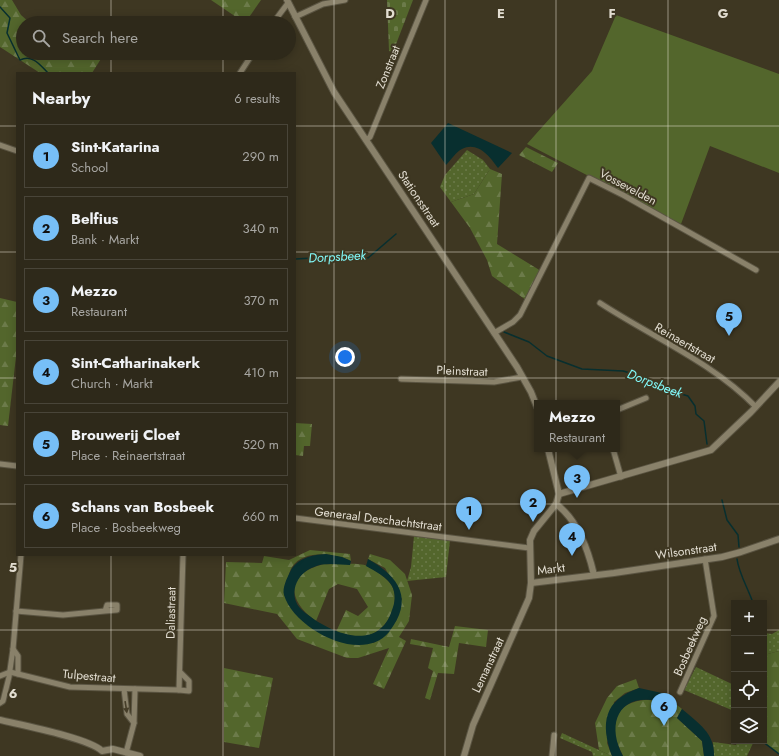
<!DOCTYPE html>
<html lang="en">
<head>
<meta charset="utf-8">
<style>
  body { margin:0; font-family:Jost,sans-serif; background:#363123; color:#f1f3f6 }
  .controls { position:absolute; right:12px; bottom:12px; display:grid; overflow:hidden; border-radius:0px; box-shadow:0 2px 10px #0003 }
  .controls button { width:36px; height:36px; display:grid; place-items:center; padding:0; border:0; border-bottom:1px solid #494539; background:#2e291a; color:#f1f3f6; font:20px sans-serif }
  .you { position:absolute; left:345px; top:357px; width:14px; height:14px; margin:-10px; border:3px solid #fff; border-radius:50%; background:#1a73e8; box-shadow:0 0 0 6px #1a73e833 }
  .badge { display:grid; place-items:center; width:26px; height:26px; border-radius:50%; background:#77bff7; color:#111; font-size:13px; font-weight:700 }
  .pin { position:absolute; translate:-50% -33px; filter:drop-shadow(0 1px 2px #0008) }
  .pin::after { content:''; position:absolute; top:21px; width:14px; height:12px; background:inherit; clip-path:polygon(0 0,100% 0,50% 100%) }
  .popup { position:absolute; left:534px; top:400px; width:86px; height:52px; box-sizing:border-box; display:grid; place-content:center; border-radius:0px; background:#2e291a; filter:drop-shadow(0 1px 3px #0005); font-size:13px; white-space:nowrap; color:#a7a6a2 }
  .popup b { font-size:15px; color:#f1f3f6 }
  .popup::after { content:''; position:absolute; left:50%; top:100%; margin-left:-8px; border:8px solid transparent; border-top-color:#2e291a }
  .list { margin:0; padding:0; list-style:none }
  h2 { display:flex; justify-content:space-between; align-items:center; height:52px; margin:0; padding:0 16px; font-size:17px }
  h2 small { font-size:13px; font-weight:400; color:#a7a6a2 }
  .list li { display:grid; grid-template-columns:26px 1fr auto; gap:12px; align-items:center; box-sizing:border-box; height:64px; margin:0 8px 8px; padding:0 8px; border:1px solid #494539; border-radius:0px }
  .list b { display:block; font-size:15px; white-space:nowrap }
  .list p { margin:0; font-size:13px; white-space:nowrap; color:#a7a6a2 }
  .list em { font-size:13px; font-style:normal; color:#a7a6a2 }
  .icon { flex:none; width:22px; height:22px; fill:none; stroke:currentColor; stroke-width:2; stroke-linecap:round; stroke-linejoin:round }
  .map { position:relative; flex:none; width:779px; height:756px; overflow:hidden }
  .search { position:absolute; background:#2e291a; box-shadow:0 2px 10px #0003; left:16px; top:16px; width:280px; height:44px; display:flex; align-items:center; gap:10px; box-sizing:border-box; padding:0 14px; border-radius:22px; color:#a7a6a2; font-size:15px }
  .panel { position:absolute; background:#2e291a; box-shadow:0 2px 10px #0003; left:16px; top:72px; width:280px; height:484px; border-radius:0px }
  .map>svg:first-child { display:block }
  .grass { fill:url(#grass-dots) }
  .forest { fill:url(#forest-firs) }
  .cemetery { fill:url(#cemetery-stones) }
  .garden { fill:#53662c }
  .water { fill:#082f2f }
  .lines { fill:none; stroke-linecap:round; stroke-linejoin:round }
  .stream { stroke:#082f2f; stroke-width:1.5 }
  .minor-casing { stroke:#5a5442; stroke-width:7 }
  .tertiary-casing { stroke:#5a5442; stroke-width:8 }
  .minor { stroke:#89816a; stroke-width:5 }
  .tertiary { stroke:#89816a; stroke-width:6 }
  .oneway { fill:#463e29 }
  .grid { fill:none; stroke:#e3ded2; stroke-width:1; stroke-opacity:0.55 }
  .labels { text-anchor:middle; stroke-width:4; stroke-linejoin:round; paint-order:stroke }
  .street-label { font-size:12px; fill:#e3ded2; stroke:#3e3722 }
  .water-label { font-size:13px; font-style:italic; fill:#82fafa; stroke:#3e3722 }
  .grid-label { font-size:13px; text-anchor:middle; font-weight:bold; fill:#e3ded2; stroke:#3e3722; stroke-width:4; stroke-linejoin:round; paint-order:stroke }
</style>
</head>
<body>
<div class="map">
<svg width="779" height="756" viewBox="0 0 779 756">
  <defs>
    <pattern id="grass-dots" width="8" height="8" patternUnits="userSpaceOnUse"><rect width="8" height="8" fill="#53662c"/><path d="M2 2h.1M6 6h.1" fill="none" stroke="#6c7b4a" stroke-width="1.8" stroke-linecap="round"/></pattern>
    <pattern id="forest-firs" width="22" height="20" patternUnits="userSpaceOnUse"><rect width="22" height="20" fill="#53662c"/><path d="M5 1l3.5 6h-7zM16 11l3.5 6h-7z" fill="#6c7b4a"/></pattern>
    <pattern id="cemetery-stones" width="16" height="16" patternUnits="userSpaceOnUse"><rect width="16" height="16" fill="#53662c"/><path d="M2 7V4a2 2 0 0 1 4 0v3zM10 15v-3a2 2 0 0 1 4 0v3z" fill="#6c7b4a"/></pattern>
  </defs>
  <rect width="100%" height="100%" fill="#3e3722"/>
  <g class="grass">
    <polygon points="467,150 483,160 490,169 474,194 451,202 440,187 445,175"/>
    <polygon points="414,536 450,540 446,577 407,581 411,567"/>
    <polygon points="779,630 779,651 764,655 764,633 772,634"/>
    <polygon points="696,667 734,685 734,711 684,690"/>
    <polygon points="562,733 612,756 593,756 592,752 560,738"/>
    <polygon points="738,741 754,741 747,756 714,756 713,742 736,745"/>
  </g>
  <g class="forest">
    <polygon points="0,0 12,0 21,15 30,23 23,23 23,53 104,54 92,73 40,73 0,47"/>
    <polygon points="211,0 261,0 245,23"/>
    <polygon points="526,147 558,163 552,172 519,155"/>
    <polygon points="490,169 502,174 497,244 541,271 526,300 492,276 487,260 470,228 451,202 474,194"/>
    <polygon points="0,298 17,302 17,348 8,426 0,425"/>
    <polygon points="295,423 312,424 310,446 304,446 303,456 295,455"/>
    <path d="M310,550L350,554L351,561C335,553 304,549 292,567C288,574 286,586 284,594C305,638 331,634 374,643L402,599L385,568L368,559L370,554L390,560L405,574L412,595L409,621L399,637L406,641L384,689L373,684L389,648L358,658H347L297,639L277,614L224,603L226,562L262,563L264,556L289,560Z"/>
    <path d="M324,564C335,565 358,562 367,566C375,570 389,579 393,588C400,606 386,632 366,636C357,638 345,634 336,632L346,610L358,616L368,607L357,589L338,584L329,589L316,621C286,600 286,573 324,564Z"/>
    <polygon points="455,626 488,630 486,647 459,643 454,674 438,673 430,700 425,698 433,671 428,668 433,648 410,644 411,639 449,647"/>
    <polygon points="779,651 779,754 762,741 764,741 764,655"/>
    <polygon points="224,668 273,678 259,748 224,742"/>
    <polygon points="636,679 639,688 625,693 614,702 607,743 612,756 599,750 595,723 607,698 617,686"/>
    <path d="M662,693L682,709L677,718L702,741L704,756H623C620,748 615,741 614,732C612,706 636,697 657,701Z"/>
  </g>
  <polygon class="cemetery" points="387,0 413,0 393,52 389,51"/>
  <polygon class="garden" points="616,15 779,74 779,173 710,146 681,224 527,144 592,71"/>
  <g class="water">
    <path d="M448,123L512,153L498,168C490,157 478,141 462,149C456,152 451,160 446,165L431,143Z"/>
    <path d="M326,554L342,557L351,561L350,565C339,565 325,562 314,567C296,573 287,596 302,610C327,632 378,655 392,610C395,603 396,594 392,586C387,577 375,571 366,566L368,559C400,577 414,600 389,632C362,665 294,629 284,595C282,588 287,578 290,572C297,558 311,555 326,554Z"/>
    <path d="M639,688L662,693L657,701C618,693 606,725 623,756H612C600,723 604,700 639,688Z"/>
    <path d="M682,709C698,723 715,733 714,756H704L702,741L677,718Z"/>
  </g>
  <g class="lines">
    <g class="stream">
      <path d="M0,7L10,18L7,33L20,60C33,54 40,65 48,73"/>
      <polyline points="295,259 350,256 368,258 396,234"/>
      <polyline points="504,332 529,342 547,356 582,369 623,371 637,375 648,384 688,396 695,406 696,414 704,421 707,444"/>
      <polyline points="722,500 727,520 738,535 739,547"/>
      <path d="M737,559C739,574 748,588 753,603"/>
      <polyline points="762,741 779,754"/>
    </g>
    <g class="minor-casing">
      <g id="minor">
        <polyline points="295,17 323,4 345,0"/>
        <polyline points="273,23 288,3"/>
        <polyline points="240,73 253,53"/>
        <polyline points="366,140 370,137 426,0"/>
        <polyline points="0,145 17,151"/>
        <path d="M600,303C652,337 712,362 756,407"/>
        <polyline points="494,333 513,322 520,315 589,178 623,195 756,270"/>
        <polyline points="401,379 494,382 522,377"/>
        <polyline points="617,410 646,398"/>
        <polyline points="613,449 621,477"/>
        <polyline points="0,464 17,466"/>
        <polyline points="295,518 529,548"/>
        <polyline points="16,611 63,615 105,611 107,605 117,605 117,610 105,611"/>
        <polyline points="13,649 18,656 18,674"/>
        <polyline points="0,676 10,672 70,687 179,690 183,555"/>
        <polyline points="124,689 127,714 134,723"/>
        <polyline points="179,690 189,691 189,681 180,672"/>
        <polyline points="680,692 714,616 705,559"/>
        <polyline points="0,703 3,701 9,677 13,649 21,555"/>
        <polyline points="126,753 134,723 135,689"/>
        <polyline points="552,756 554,735"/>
      </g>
    </g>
    <g class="tertiary-casing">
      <g id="tertiary">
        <polyline points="287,0 334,92 517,367 531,392 537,407"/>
        <polyline points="559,494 711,450 751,412 779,382"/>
        <path d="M556,504C578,520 588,549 594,575"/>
        <polyline points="531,583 614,573 722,557 741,552 779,539"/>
        <path d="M0,720C21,725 89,738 102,751L113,749L140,756"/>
        <polyline points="464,756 473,725 529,598 531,583 530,540 534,531 556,504 559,494 548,449"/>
      </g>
    </g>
    <use href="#minor" class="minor"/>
    <use href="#tertiary" class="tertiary"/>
  </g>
  <defs><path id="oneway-solid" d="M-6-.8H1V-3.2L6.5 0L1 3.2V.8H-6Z"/></defs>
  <use class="oneway" href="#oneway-solid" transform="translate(126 707) rotate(81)"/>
  <path class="grid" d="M111,0V23M223,0V23M334,0V756M445,0V756M556,0V756M668,0V756M111,53V73M223,53V73M0,126H17M295,126H779M0,252H17M295,252H779M0,378H17M295,378H779M0,504H17M295,504H779M111,555V756M223,555V756M0,630H734M764,630H779"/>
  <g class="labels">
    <g class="street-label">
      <text transform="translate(388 67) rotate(-68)" y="4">Zonstraat</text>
      <text transform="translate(628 187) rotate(28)" y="4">Vossevelden</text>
      <text transform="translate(419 199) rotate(56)" y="4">Stationsstraat</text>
      <text transform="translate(685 343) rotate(30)" y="4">Reinaertstraat</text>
      <text transform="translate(462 371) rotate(2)" y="4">Pleinstraat</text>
      <text transform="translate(378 519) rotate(7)" y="4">Generaal Deschachtstraat</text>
      <text transform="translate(686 551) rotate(-8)" y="4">Wilsonstraat</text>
      <text transform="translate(551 569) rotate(-7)" y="4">Markt</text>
      <text transform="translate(171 613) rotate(-89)" y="4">Daliastraat</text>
      <text transform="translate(690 646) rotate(-66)" y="4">Bosbeekweg</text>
      <text transform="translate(488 665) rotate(-65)" y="4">Lemanstraat</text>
      <text transform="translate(89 676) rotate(5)" y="4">Tulpestraat</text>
    </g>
    <g class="water-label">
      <text transform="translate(337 256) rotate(-3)" y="5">Dorpsbeek</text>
      <text transform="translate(655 383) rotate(21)" y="5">Dorpsbeek</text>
    </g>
  </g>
  <g class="grid-label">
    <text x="390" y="18">D</text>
    <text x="501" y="18">E</text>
    <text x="612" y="18">F</text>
    <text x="723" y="18">G</text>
    <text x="13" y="572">5</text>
    <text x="13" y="698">6</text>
  </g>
</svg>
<div class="controls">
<button>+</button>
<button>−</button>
<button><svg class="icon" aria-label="locate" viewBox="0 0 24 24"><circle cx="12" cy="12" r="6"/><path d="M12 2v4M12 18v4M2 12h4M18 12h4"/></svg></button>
<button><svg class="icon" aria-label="layers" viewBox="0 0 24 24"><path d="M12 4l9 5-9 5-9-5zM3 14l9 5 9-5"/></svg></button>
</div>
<div class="you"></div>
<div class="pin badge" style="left:469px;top:530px">1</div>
<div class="pin badge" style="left:533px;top:522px">2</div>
<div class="pin badge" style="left:577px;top:498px">3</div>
<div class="popup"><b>Mezzo</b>Restaurant</div>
<div class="pin badge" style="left:572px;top:556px">4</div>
<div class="pin badge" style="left:729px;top:336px">5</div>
<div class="pin badge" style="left:664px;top:726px">6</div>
<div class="search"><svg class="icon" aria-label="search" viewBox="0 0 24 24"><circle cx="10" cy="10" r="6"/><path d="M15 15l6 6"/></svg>Search here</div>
<section class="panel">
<h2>Nearby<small>6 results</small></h2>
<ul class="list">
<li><span class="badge">1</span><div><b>Sint-Katarina</b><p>School</p></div><em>290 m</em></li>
<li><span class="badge">2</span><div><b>Belfius</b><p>Bank · Markt</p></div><em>340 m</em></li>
<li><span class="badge">3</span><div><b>Mezzo</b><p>Restaurant</p></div><em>370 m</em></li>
<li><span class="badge">4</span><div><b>Sint-Catharinakerk</b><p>Church · Markt</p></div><em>410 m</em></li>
<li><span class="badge">5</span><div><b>Brouwerij Cloet</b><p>Place · Reinaertstraat</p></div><em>520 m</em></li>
<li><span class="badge">6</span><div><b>Schans van Bosbeek</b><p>Place · Bosbeekweg</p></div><em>660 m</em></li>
</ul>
</section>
</div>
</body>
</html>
